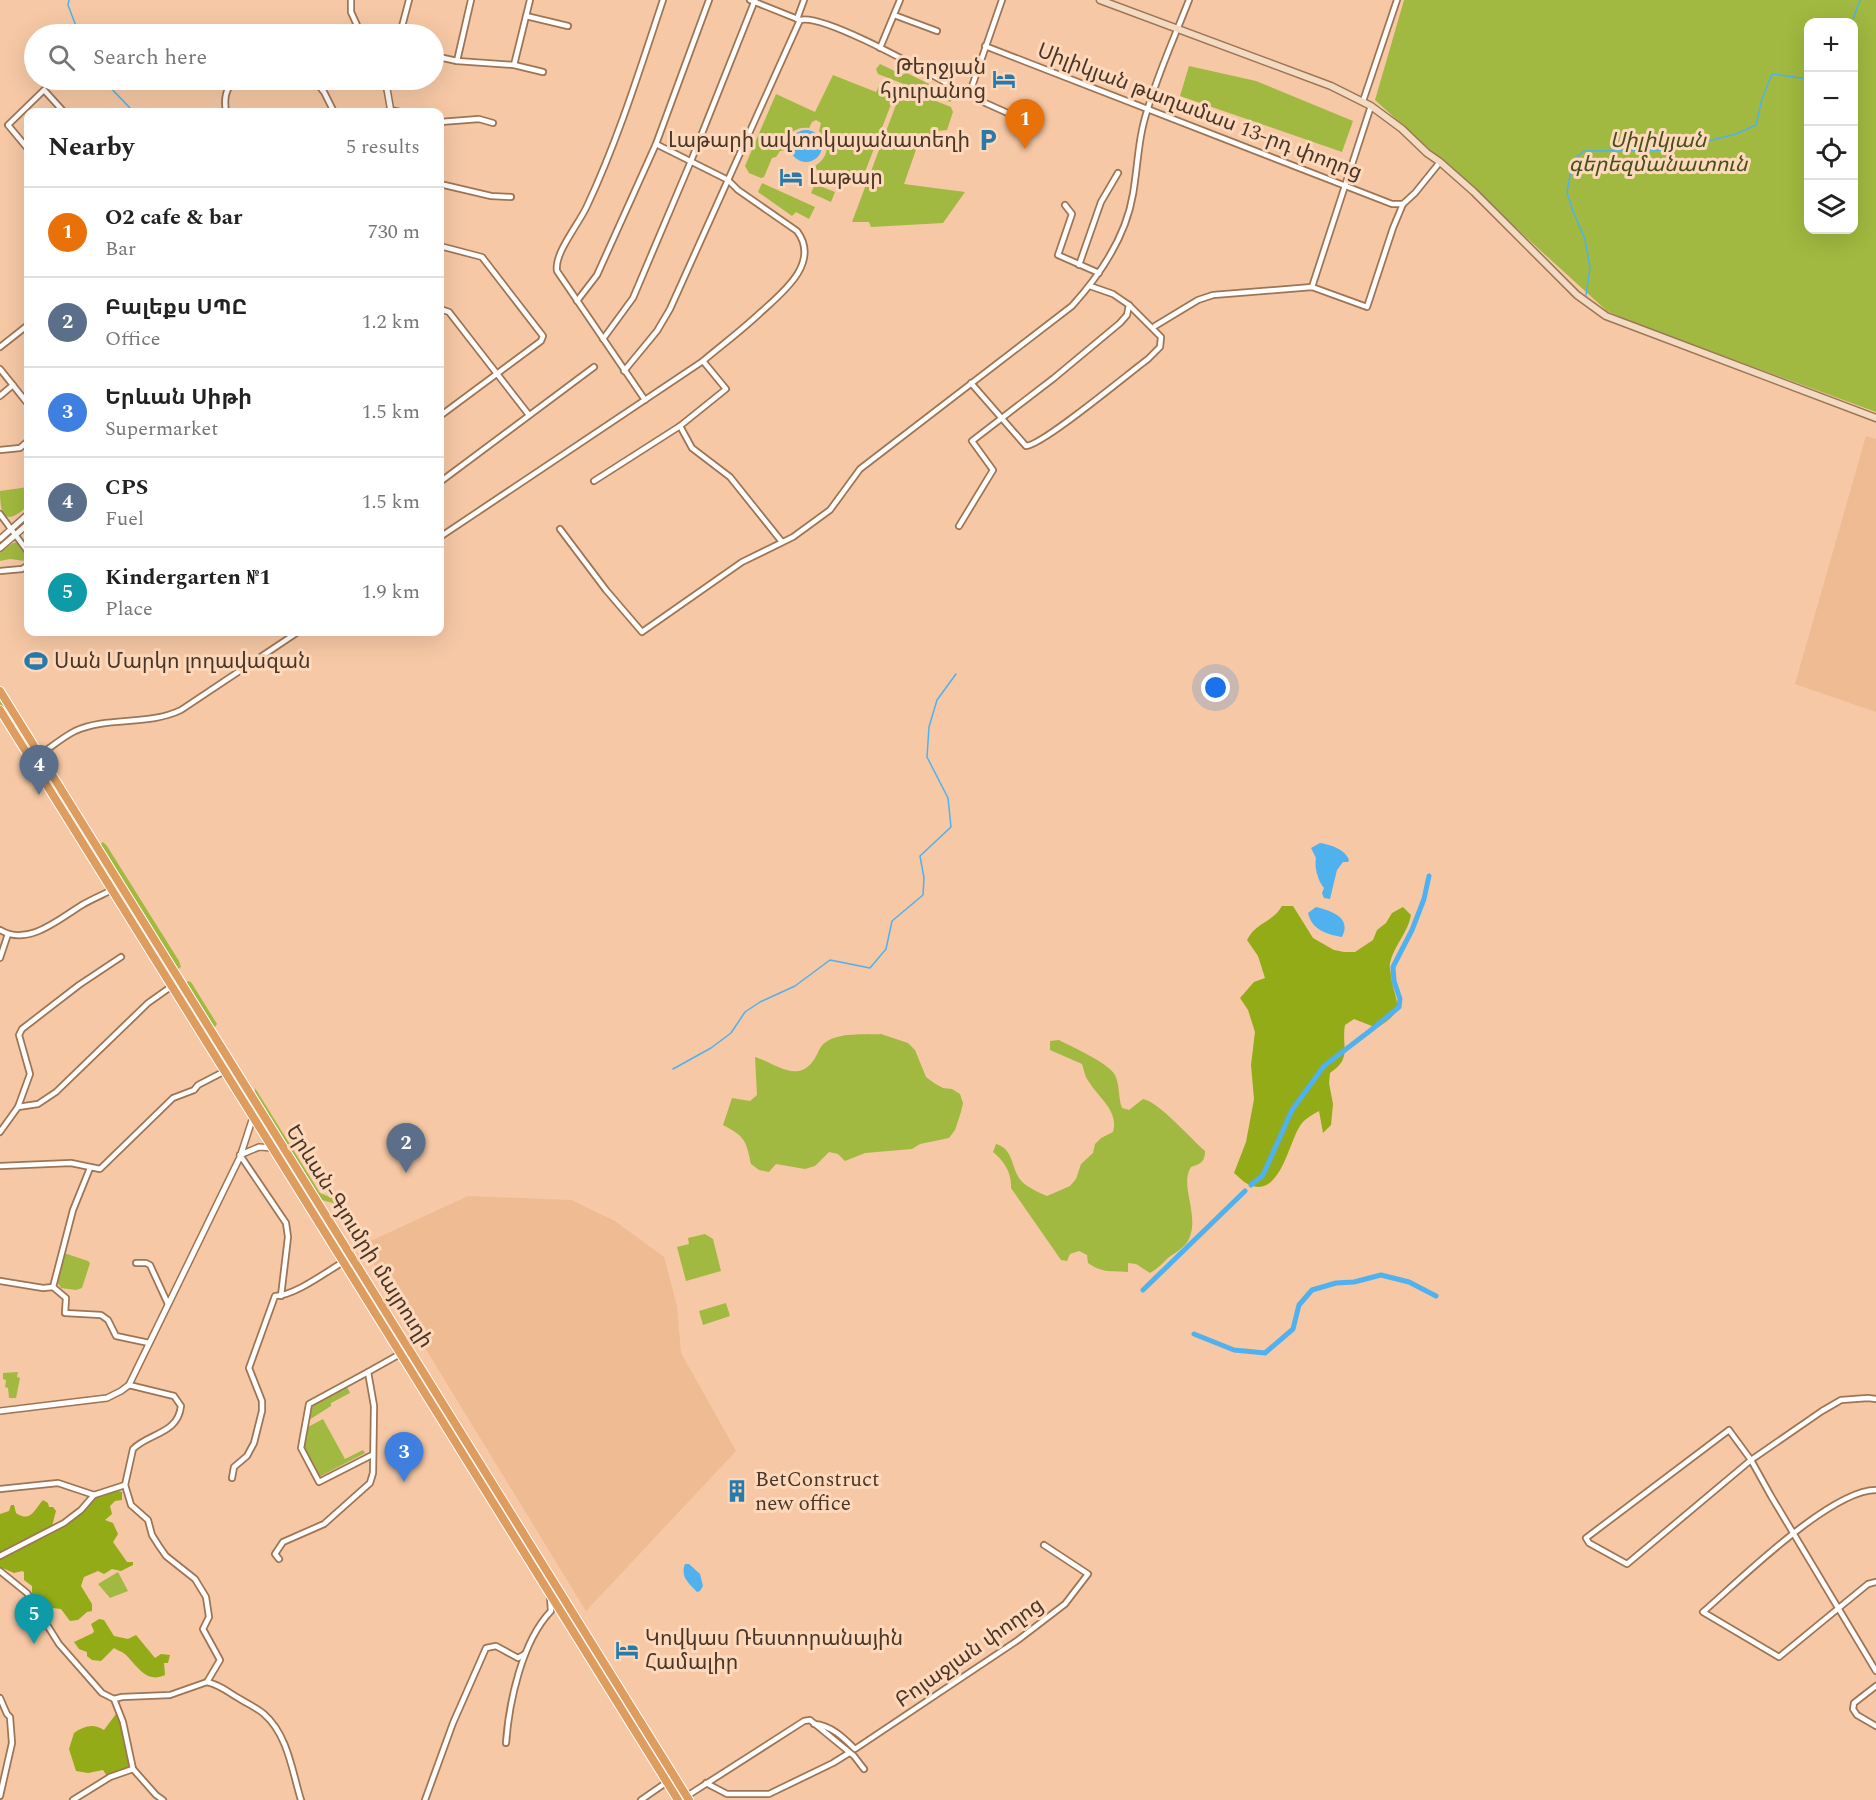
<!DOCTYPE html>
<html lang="en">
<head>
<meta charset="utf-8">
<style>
  body { margin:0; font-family:Spectral,"Noto Sans Armenian",serif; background:#f6f6f6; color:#222 }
  .controls { position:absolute; right:18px; top:18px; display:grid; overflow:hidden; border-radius:12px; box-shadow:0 6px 24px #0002 }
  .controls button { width:54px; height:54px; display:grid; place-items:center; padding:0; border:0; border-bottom:2px solid #e0e0e0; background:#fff; color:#222; font:30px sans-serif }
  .you { position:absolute; left:1216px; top:688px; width:21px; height:21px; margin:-15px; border:4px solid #fff; border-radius:50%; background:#1a73e8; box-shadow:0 0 0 9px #1a73e833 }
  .badge { display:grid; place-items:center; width:39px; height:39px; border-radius:50%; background:#db2777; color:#fff; font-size:20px; font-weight:700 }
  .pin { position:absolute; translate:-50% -50px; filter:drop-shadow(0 2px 3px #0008) }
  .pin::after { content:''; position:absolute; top:32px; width:21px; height:18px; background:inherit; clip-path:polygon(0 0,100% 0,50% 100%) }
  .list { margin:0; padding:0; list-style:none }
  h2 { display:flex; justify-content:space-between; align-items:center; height:78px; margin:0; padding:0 24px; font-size:26px }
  h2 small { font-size:20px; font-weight:400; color:#767676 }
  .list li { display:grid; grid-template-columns:39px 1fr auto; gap:18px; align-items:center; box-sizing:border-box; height:90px; padding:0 24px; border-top:2px solid #e0e0e0 }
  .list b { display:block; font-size:22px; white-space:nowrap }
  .list p { margin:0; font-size:20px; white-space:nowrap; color:#767676 }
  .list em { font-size:20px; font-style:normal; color:#767676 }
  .icon { flex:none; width:33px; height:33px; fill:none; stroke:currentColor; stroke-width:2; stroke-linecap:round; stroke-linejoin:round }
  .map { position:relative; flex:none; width:1876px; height:1800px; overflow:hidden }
  .search { position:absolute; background:#fff; box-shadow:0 6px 24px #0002; left:24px; top:24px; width:420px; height:66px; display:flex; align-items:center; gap:15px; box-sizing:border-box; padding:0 21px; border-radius:33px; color:#767676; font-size:22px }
  .panel { position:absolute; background:#fff; box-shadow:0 6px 24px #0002; left:24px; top:108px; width:420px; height:528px; border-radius:12px }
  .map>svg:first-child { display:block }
  .built { fill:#eebb93 }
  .green { fill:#a1b940; fill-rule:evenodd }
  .forest { fill:#93ab16 }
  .water { fill:#4fb1ee }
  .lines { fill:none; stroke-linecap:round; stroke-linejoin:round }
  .stream { stroke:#4fb1ee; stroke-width:1.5 }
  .canal { stroke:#4fb1ee; stroke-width:5 }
  .minor-casing { stroke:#9e7554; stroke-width:8 }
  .tertiary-casing { stroke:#9e7554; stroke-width:8 }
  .secondary-casing { stroke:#9e7554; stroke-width:9 }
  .trunk-casing { stroke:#fff; stroke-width:10 }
  .minor { stroke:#fff; stroke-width:4.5 }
  .tertiary { stroke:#fff; stroke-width:5 }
  .secondary { stroke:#f3dac3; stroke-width:6 }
  .trunk { stroke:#de9c5e; stroke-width:8 }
  .labels { text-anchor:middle; stroke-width:6; stroke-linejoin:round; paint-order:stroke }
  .poi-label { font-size:21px; fill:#493628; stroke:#fdd8bb; text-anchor:start }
  .street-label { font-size:21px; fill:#493628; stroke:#fdd8bb }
  .park-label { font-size:21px; font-style:italic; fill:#45501c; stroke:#fdd8bb }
</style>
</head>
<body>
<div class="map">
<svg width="1876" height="1800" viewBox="0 0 1876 1800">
  <rect width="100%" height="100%" fill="#f6c8a5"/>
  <g class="built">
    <polygon points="1866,436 1876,439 1876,712 1795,684"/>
    <polygon points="468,1196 571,1200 615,1221 664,1257 677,1306 681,1353 736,1451 586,1611 362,1245"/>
  </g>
  <g class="green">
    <path d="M1404,0H1876V412L1644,327L1607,311L1375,100ZM1808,22H1854V230H1808Z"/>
    <polygon points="880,64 903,75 905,72 955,97 953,100 950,102 945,100 878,74 876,69"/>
    <polygon points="1189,66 1256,81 1353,121 1342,152 1180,96"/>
    <path d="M833,75L876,92L879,86L895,94L860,185L855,186L817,170L815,166C829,157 831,143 819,131L821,123L816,120L812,122L809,128C794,126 784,136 786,150L780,151L776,157L772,158L764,177L761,178L749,173L745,166L776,94L815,112Z"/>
    <polygon points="905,89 951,107 953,112 947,130 937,131 931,149 928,150 918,144 904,184 965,192 943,223 871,227 869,222 852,222 900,94"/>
    <polygon points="762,183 815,207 809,219 796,212 792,216 758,192"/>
    <polygon points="815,184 835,192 831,202 811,193"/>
    <path d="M28,487V506C6,525 0,519 0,491Z"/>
    <polygon points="19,542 28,559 25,561 10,559 0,561 0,552 13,543"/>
    <polygon points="0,697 80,826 77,828 0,704"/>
    <polygon points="90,841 401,1344 401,1346 399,1347 87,843"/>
    <polygon points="103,842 107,846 179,961 181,967 178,969 176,969 99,845"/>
    <polygon points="188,981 191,982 217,1024 215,1027 212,1026 186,983"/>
    <path d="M881,1034L908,1043L915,1050L926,1077L934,1083L943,1088L952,1089L960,1094L963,1103L961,1112L955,1130L949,1138L920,1144L912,1149L865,1153L845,1161L838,1154L829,1152L815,1166L805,1169L776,1164L769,1172L759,1170L751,1164C746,1141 746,1137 723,1125L732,1098L750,1101L757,1095L755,1057C773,1062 797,1084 813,1061C818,1055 819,1046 826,1042C840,1032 864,1035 881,1034Z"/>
    <path d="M1059,1040C1072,1047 1109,1063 1115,1075C1120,1086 1118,1097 1122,1108L1129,1110L1143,1099C1159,1102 1190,1138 1205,1151C1205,1161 1201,1164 1191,1167C1179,1185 1200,1215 1189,1239C1185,1247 1175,1253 1168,1258C1162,1264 1157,1269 1150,1273L1136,1264L1128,1263V1272C1112,1271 1102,1273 1088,1263L1087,1255L1079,1251L1070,1254L1067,1261L1061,1260L1011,1188C1012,1173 1004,1161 993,1152L996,1144C1013,1149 1011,1165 1019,1178C1024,1186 1038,1192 1047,1196L1070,1186L1076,1179L1081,1164L1093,1153L1095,1144L1101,1138L1113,1132C1119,1111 1099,1098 1089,1082C1085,1077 1084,1070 1082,1064L1050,1050V1041Z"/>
    <polygon points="255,1088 320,1193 332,1198 340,1208 333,1203 318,1199 255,1095"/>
    <polygon points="705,1234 713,1239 721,1271 686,1281 677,1247 689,1244 688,1238"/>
    <polygon points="64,1253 88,1261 90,1263 82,1288 76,1290 61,1288 56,1280"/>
    <polygon points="726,1303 730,1316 703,1325 699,1311"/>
    <polygon points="410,1357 685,1800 681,1800 406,1359"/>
    <polygon points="18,1372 17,1377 20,1378 16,1398 9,1398 8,1388 5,1387 6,1380 3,1379 3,1373"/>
    <polygon points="347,1387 350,1393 331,1403 331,1406 309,1420 313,1405"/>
    <polygon points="323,1419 345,1459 363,1450 365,1453 319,1477 303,1445 306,1428"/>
    <polygon points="118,1572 128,1591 110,1598 98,1584"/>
  </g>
  <g class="forest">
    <path d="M1282,906H1293L1313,938L1334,950L1344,952H1355L1373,940L1377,930L1386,923L1392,913L1403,907L1411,915C1408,933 1394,945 1390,963C1389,968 1391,971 1391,977C1396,1005 1407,1009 1377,1028L1354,1019L1345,1025C1341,1047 1353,1058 1330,1073L1329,1083L1333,1104L1331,1125L1323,1133L1319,1111C1312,1115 1304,1119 1300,1126C1289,1142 1280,1198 1250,1185C1244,1183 1239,1177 1234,1173L1246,1142L1254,1099L1251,1065L1255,1032L1248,1010L1240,998L1254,982L1265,978L1258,956L1247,940C1256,922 1272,923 1282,906Z"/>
    <path d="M118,1491L122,1492V1500L115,1501L110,1506L112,1514L105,1520L113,1523L118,1534L113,1542L127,1562H133V1565L121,1571L112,1569L104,1574L98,1571L84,1577L81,1586L92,1604V1611L87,1612L78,1620L70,1621L61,1609L43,1607L39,1598L32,1595V1586L24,1580V1572L22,1571L14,1573L0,1567V1514L9,1511L11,1505H14L16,1513C31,1523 34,1510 43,1500L48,1503L49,1507H53L56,1511L52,1526H64L97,1496Z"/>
    <path d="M99,1619L104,1620L114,1636L128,1639L136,1635L155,1658L161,1654L170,1655L168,1663H164L165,1675C147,1684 137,1666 126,1655C122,1651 118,1651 114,1648L101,1661L92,1660L87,1656V1652L79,1649L74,1642L93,1633L94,1631L91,1624Z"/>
    <path d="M116,1714C126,1726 126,1751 129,1767L107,1776L103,1770L88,1773L76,1771L69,1749L74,1733C84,1726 93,1723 104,1730Z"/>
  </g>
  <g class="water">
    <circle cx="806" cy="146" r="16"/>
    <path d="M1320,843C1331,845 1345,849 1349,860L1348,862H1343L1337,870L1330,899L1324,898L1322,893L1324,888C1318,881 1314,867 1316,858L1311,848Z"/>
    <path d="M1316,907C1331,911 1352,917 1342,937C1326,934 1312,930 1308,913Z"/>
    <path d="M685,1564H689L700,1574L703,1586L700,1591L697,1592C689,1583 680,1577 685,1564Z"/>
  </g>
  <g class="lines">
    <g class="stream">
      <polyline points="69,0 68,5 79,34"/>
      <polyline points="1852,22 1860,0"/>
      <polyline points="103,80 130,108"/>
      <polyline points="1586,295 1590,268 1585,239 1573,211 1567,192 1573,160 1584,151 1672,150 1736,134 1756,125 1762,99 1772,74 1808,79"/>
      <polyline points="673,1069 711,1048 731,1033 745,1012 760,1002 795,986 830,960 870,968 886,949 892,921 923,895 924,878 920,856 951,827 948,798 927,757 929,727 937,700 956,674"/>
    </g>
    <g class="canal">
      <polyline points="1251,1185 1263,1175 1292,1110 1324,1066 1371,1030 1399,1007 1400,999 1394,981 1393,967 1412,930 1424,899 1429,876"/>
      <polyline points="1143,1290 1245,1191"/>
      <polyline points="1194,1334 1234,1350 1265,1353 1293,1329 1299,1305 1312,1290 1336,1283 1354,1282 1381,1275 1409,1282 1436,1296"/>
    </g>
    <g class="minor-casing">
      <g id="minor">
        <polyline points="351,0 351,12 361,34"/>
        <polyline points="750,0 800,20"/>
        <polyline points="894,15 937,31"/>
        <polyline points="526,16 568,26"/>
        <polyline points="797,19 804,0"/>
        <polyline points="400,34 409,0"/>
        <polyline points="985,46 1392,204 1403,204"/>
        <polyline points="880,48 900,0"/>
        <polyline points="434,56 457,61 514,65 543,72"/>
        <polyline points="457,61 471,0"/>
        <polyline points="514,65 530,0"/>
        <polyline points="314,80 324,92 334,112"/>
        <polyline points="382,80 387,89"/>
        <polyline points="387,89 389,80"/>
        <polyline points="969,95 1002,0"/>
        <polyline points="1363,101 1397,0"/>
        <polyline points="391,110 400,112"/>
        <path d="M226,112C224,99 225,89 235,80"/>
        <polyline points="440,122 479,119 493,123"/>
        <polyline points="28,149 8,125 44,90 64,112"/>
        <polyline points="440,184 491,196 511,197"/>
        <polyline points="1065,205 1072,214 1058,255 1099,273"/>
        <polyline points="440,246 482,257 543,336 541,341 440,416"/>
        <polyline points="1079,265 1101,202 1118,173"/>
        <polyline points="1312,287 1371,106"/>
        <polyline points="577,301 597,275 656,144 709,0"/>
        <polyline points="440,309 449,312 529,415"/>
        <polyline points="1155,326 1198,300 1213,295 1312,287 1367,307 1393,228 1403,204 1415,193 1440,162"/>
        <polyline points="603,339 633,298 691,161 755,0"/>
        <polyline points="0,347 28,325"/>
        <polyline points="0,369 28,404"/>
        <polyline points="624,371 657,331 670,309 728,180 656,144"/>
        <path d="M971,383L1026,446C1043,445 1129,373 1148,359L1160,347L1161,337L1129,305L1113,294L1090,286"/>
        <polyline points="0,396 13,385"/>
        <path d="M645,400L557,271C554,253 579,224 587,206C618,140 640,69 663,0"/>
        <polyline points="680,426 692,448 730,477 782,542"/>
        <polyline points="0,450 20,448 28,441"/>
        <polyline points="594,481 680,426 726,389 703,361"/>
        <polyline points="440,482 594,367"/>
        <polyline points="0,514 28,552"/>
        <polyline points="959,526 993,470 972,441 1054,378 1120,323 1127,315 1129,305"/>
        <path d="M560,529L606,590L642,632L742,562L793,537L830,510L860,469L1072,306C1100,275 1126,237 1133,194C1138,165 1138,137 1148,108C1159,71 1175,36 1189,0"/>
        <path d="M440,537L703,361C722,345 742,330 760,313C782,293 821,263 797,231L738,190L728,180L800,20C826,13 938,79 967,94C986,104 1006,112 1026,121"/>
        <polyline points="0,571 22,569 28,565"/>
        <path d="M40,755C51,747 63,737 75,731C108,716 148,726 181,710L298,632"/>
        <path d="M0,930C28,947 59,919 82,905C92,899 102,895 112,890"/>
        <polyline points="0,958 8,934"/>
        <polyline points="18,1107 30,1074 19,1035 22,1029 79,985 121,957"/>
        <polyline points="0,1132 18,1107 38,1104 56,1092 148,1003 172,986"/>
        <polyline points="240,1155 286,1223 288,1237 281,1296"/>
        <polyline points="0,1166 71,1163 100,1169 173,1098 194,1090 198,1085 225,1071"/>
        <polyline points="136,1263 146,1263 150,1265 168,1304"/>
        <polyline points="0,1281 43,1288 53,1287 66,1298 65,1313 101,1315 108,1320 116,1336 149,1343"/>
        <polyline points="53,1287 73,1210 90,1168"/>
        <polyline points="368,1372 309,1404 301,1448 319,1482 372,1455"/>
        <polyline points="1876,1399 1868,1398 1841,1400 1822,1411 1751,1460 1627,1564 1589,1543 1586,1538 1729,1430 1751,1460 1771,1496 1876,1671"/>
        <path d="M232,1478L234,1467L247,1456L254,1443L262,1411V1401L249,1368L275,1296C294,1296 326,1272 343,1262"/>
        <path d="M0,1489L58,1483L94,1495L125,1485L133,1449C149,1433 178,1434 181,1406L174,1396L129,1385"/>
        <path d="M1876,1490C1830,1490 1739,1581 1703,1612L1779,1657L1868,1584L1876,1582"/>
        <polyline points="0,1556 64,1523 81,1510 94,1495"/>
        <polyline points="279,1559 275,1554 283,1542 324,1524 370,1483 373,1473 374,1406 368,1372 400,1354"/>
        <polyline points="0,1571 27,1593 59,1644 102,1693 114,1699"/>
        <path d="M207,1682C223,1686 227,1692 240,1699C248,1704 257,1708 264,1714C288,1735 292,1771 301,1800"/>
        <polyline points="1876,1686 1854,1703 1853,1709 1857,1715 1876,1726"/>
        <polyline points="0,1698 7,1714 10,1717 12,1743 0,1796"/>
        <polyline points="114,1699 122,1697 170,1695 207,1682 220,1660 203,1629 209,1617 206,1597 195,1579 166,1556 159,1546 152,1535 148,1520 131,1505 125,1485"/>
        <path d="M814,1724C831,1725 844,1738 855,1749L1018,1640L1065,1604L1088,1574L1044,1545"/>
        <path d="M506,1743C509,1702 522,1641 551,1611L550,1597"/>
        <polyline points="133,1769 156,1795 163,1800"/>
        <polyline points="706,1783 727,1794 769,1794 833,1763 849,1753"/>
        <polyline points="687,1796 804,1721 810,1720 854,1756 864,1769"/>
        <polyline points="73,1800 110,1777 133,1769 123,1722 114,1699"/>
        <polyline points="425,1800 453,1723 486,1648 496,1646 518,1658 525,1654"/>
        <polyline points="641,1800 667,1782"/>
      </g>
    </g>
    <g class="tertiary-casing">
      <g id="tertiary">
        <polyline points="387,89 391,112"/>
        <polyline points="0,539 28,514"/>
        <polyline points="0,548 28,524"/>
        <polyline points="240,1155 259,1147 273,1148"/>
        <polyline points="0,1411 107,1398 121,1391 129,1385 240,1157 253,1117"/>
      </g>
    </g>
    <g class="secondary-casing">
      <polyline id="secondary" points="1100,0 1331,86 1371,106 1402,129 1427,153 1440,162 1474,192 1577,295 1606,316 1876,418"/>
    </g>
    <g class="trunk-casing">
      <g id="trunk">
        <polyline points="0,691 689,1800"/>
        <polyline points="0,710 678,1800"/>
      </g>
    </g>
    <use href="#minor" class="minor"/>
    <use href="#tertiary" class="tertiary"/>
    <use href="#secondary" class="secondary"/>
    <use href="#trunk" class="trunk"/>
  </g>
  <defs>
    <g id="hotel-bare" transform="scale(1.8)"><path d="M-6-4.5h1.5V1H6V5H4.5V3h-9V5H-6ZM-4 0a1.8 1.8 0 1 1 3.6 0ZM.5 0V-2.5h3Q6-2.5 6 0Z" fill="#287aab" stroke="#fdd8bb" stroke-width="2.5" paint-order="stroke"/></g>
    <g id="parking-bare" transform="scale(1.8)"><path d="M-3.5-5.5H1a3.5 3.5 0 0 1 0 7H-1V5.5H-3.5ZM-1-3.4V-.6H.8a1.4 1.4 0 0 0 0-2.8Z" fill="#287aab" stroke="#fdd8bb" stroke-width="2.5" paint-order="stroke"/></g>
    <g id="stadium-bare" transform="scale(1.8)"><path d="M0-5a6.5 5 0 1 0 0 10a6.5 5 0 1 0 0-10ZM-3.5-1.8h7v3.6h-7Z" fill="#287aab" stroke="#fdd8bb" stroke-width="2.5" paint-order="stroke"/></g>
    <g id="building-bare" transform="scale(1.8)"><path d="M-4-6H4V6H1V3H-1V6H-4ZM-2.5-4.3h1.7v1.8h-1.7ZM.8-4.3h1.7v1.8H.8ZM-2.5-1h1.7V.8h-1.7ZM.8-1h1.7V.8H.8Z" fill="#287aab" stroke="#fdd8bb" stroke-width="2.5" paint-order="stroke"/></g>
  </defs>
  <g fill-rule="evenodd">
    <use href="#hotel-bare" x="1004" y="79"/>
    <use href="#parking-bare" x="988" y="140"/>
    <use href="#hotel-bare" x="791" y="177"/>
    <use href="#stadium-bare" x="36" y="661"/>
    <use href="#building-bare" x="737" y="1491"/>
    <use href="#hotel-bare" x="627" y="1650"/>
  </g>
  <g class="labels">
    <g class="poi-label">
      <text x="986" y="74" text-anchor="end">Թերջյան<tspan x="986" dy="24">հյուրանոց</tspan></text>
      <text x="970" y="147" text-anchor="end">Լաթարի ավտոկայանատեղի</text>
      <text x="809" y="184">Լաթար</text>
      <text x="54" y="668">Սան Մարկո լողավազան</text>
      <text x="755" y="1486">BetConstruct<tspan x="755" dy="24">new office</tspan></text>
      <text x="645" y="1645">Կովկաս Ռեստորանային<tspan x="645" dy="24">Համալիր</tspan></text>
    </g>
    <g class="street-label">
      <text transform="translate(1200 111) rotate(21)" y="7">Սիլիկյան թաղամաս 13-րդ փողոց</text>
      <text transform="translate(360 1236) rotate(58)" y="7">Երևան-Գյումրի մայրուղի</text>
      <text transform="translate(969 1652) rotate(-35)" y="7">Բոյաջյան փողոց</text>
    </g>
    <g class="park-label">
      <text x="1658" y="147">Սիլիկյան<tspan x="1658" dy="24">գերեզմանատուն</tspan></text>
    </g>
  </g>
</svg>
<div class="controls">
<button>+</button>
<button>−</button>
<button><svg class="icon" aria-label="locate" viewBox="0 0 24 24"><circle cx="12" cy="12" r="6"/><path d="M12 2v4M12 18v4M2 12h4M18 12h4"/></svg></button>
<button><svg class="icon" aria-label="layers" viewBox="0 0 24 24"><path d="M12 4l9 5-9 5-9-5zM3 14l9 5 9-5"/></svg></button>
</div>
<div class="you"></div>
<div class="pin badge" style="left:1025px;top:149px;background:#e8710a">1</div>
<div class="pin badge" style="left:406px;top:1173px;background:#5c6f8a">2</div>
<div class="pin badge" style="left:404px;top:1482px;background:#3f7fe0">3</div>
<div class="pin badge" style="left:39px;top:795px;background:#5c6f8a">4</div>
<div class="pin badge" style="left:34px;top:1644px;background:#0f9aa8">5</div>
<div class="search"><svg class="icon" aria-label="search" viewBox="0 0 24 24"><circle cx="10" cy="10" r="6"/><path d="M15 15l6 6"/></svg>Search here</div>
<section class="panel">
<h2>Nearby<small>5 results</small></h2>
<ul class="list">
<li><span class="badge" style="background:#e8710a">1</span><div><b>O2 cafe &amp; bar</b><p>Bar</p></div><em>730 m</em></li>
<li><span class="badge" style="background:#5c6f8a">2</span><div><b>Բալեքս ՍՊԸ</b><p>Office</p></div><em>1.2 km</em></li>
<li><span class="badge" style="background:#3f7fe0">3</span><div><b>Երևան Սիթի</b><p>Supermarket</p></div><em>1.5 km</em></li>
<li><span class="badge" style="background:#5c6f8a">4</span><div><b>CPS</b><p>Fuel</p></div><em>1.5 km</em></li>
<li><span class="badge" style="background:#0f9aa8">5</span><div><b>Kindergarten №1</b><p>Place</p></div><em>1.9 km</em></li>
</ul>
</section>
</div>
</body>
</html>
